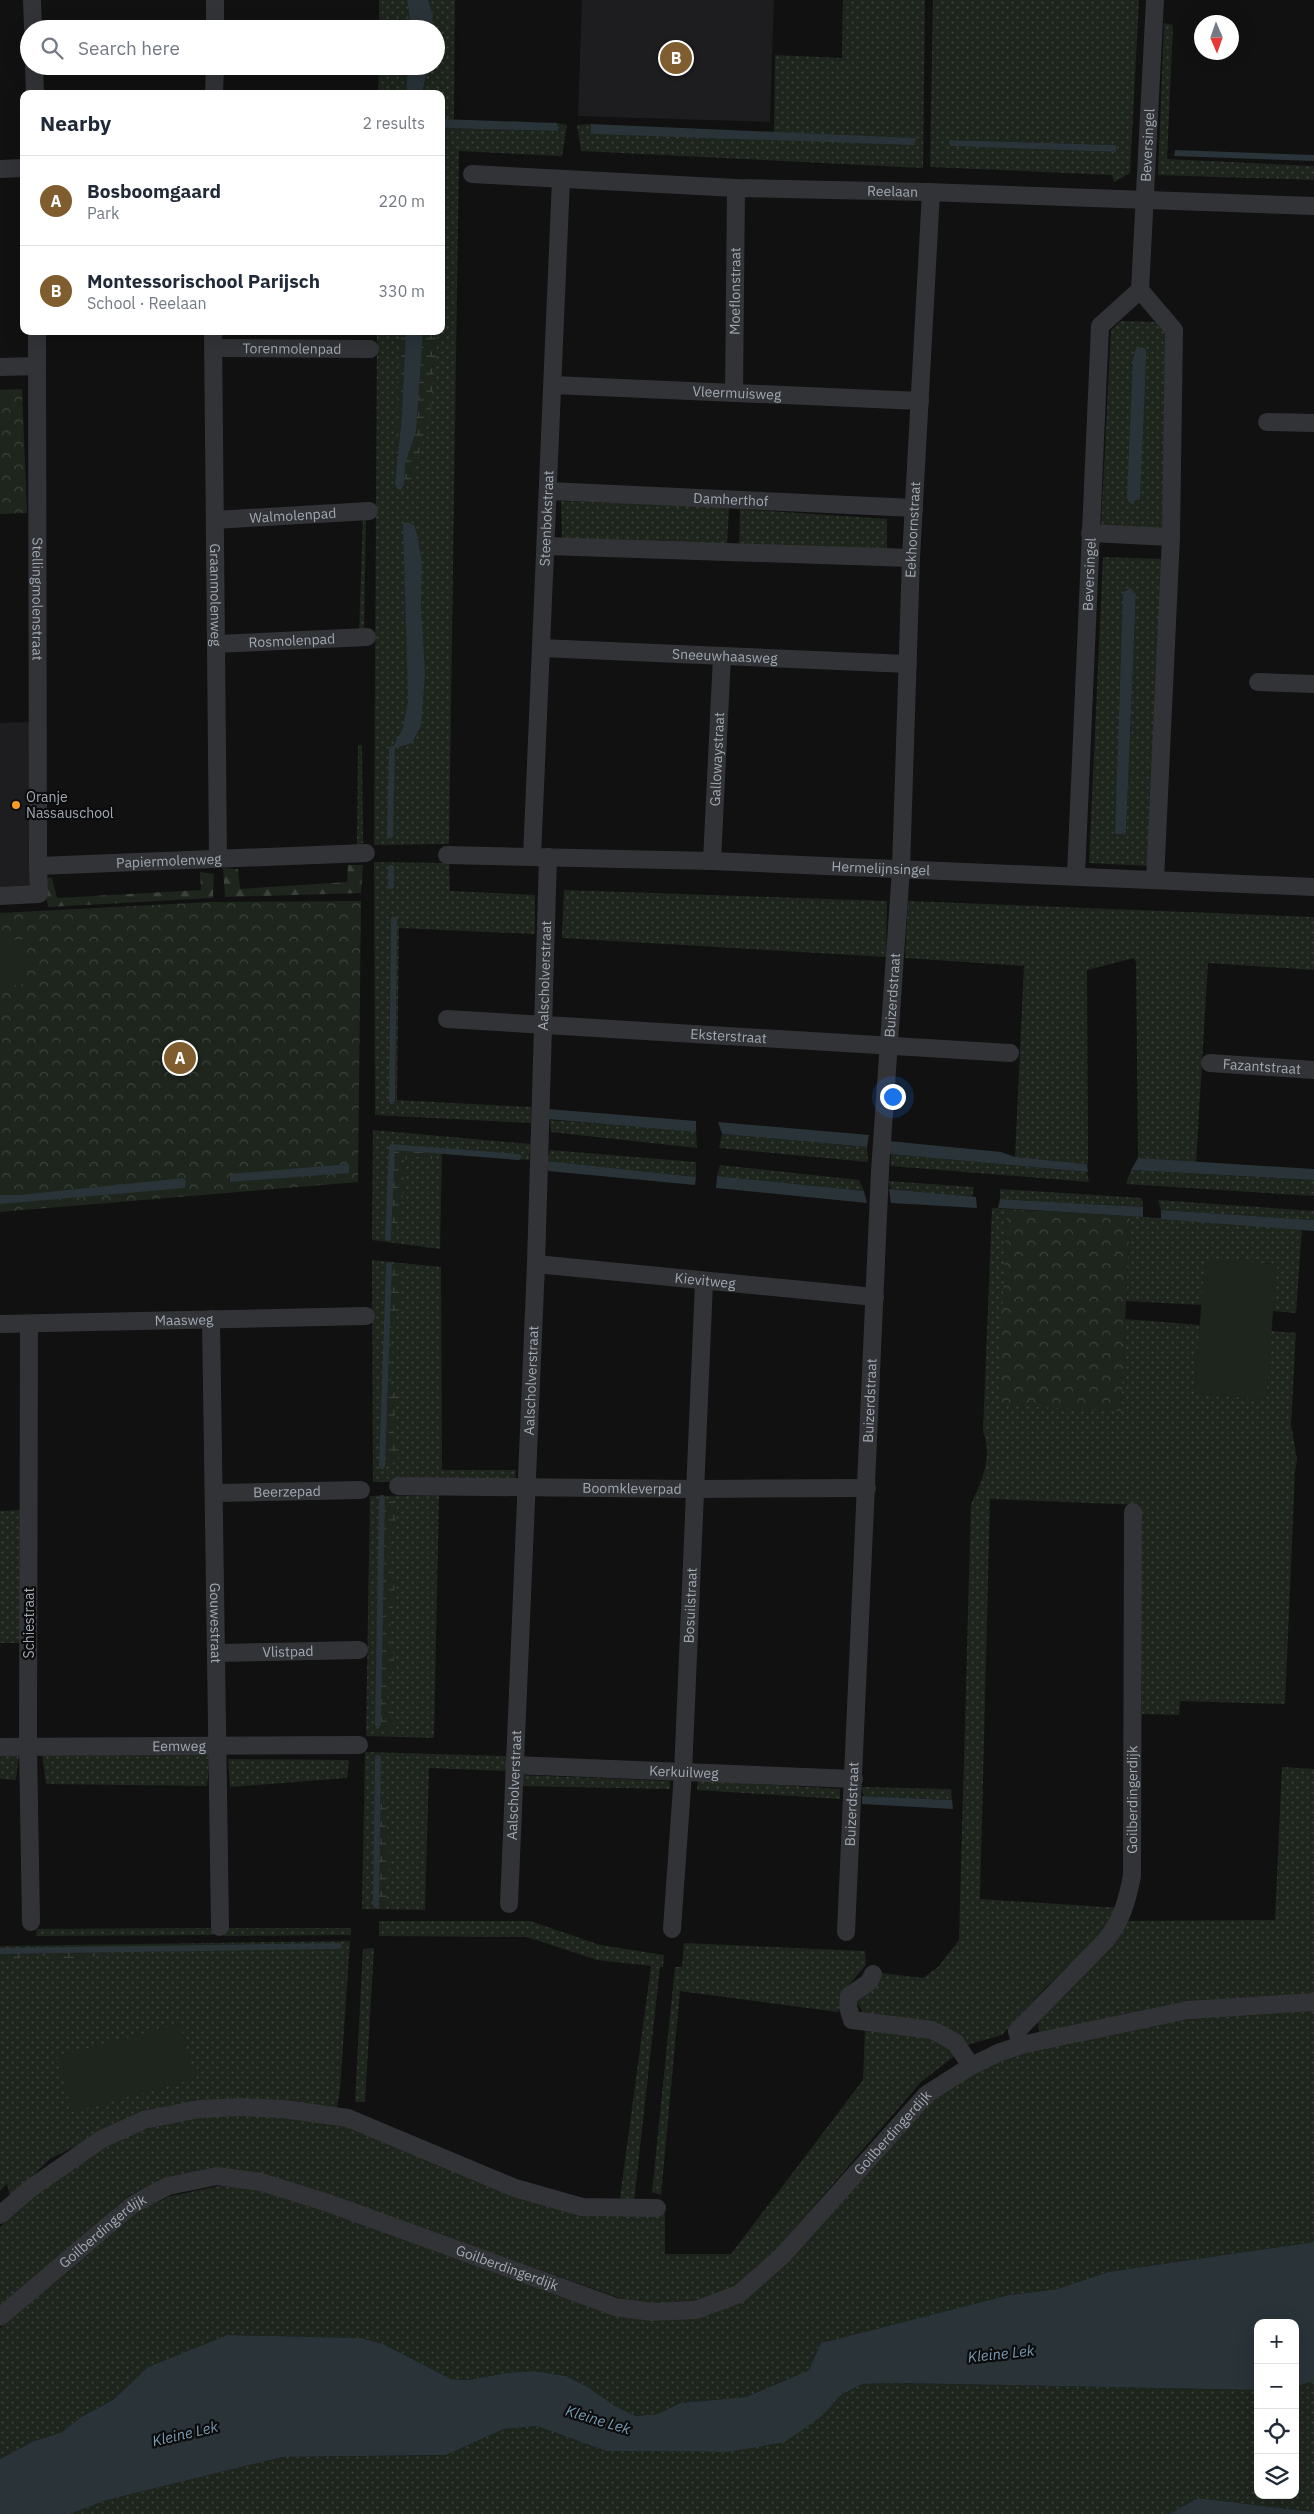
<!DOCTYPE html>
<html lang="en">
<head>
<meta charset="utf-8">
<style>
  body { margin:0; font-family:"IBM Plex Sans",sans-serif; background:#f2f2f3; color:#1f2937 }
  .controls { position:absolute; right:15px; bottom:15px; display:grid; overflow:hidden; border-radius:10px; box-shadow:0 5px 20px #0002 }
  .controls button { width:45px; height:45px; display:grid; place-items:center; padding:0; border:0; border-bottom:1px solid #e0e1e3; background:#fff; color:#1f2937; font:25px sans-serif }
  .compass { position:absolute; left:1194px; top:15px; width:45px; height:45px; border-radius:50%; background:#fff; box-shadow:0 5px 20px #0002; rotate:178deg }
  .you { position:absolute; left:892px; top:1096px; width:18px; height:18px; margin:-12px; border:4px solid #fff; border-radius:50%; background:#1a73e8; box-shadow:0 0 0 8px #1a73e833 }
  .badge { display:grid; place-items:center; width:32px; height:32px; border-radius:50%; background:#805d2e; color:#fff; font-size:16px; font-weight:700 }
  .pin { position:absolute; translate:-50% -50%; border:2px solid #fff; box-shadow:0 1px 5px #0006 }
  .list { margin:0; padding:0; list-style:none }
  h2 { display:flex; justify-content:space-between; align-items:center; height:65px; margin:0; padding:0 20px; font-size:21px }
  h2 small { font-size:16px; font-weight:400; color:#747a83 }
  .list li { display:grid; grid-template-columns:32px 1fr auto; gap:15px; align-items:center; box-sizing:border-box; height:90px; padding:0 20px; border-top:1px solid #e0e1e3 }
  .list b { display:block; font-size:19px; white-space:nowrap }
  .list p { margin:0; font-size:16px; white-space:nowrap; color:#747a83 }
  .list em { font-size:16px; font-style:normal; color:#747a83 }
  .icon { flex:none; width:28px; height:28px; fill:none; stroke:currentColor; stroke-width:2; stroke-linecap:round; stroke-linejoin:round }
  .map { position:relative; flex:none; width:1314px; height:2514px; overflow:hidden }
  .search { position:absolute; background:#fff; box-shadow:0 5px 20px #0002; left:20px; top:20px; width:425px; height:55px; display:flex; align-items:center; gap:12px; box-sizing:border-box; padding:0 18px; border-radius:28px; color:#747a83; font-size:19px }
  .panel { position:absolute; background:#fff; box-shadow:0 5px 20px #0002; left:20px; top:90px; width:425px; height:245px; border-radius:10px }
  .map>svg:first-child { display:block }
  .built { fill:#1d1d1f }
  .grass { fill:url(#grass-dots); fill-rule:evenodd }
  .forest { fill:url(#forest-firs) }
  .wetland { fill:url(#wetland-marsh) }
  .park { fill:url(#park-crowns) }
  .garden { fill:#1d251d }
  .water { fill:#293338 }
  .lines { fill:none; stroke-linecap:round; stroke-linejoin:round }
  .stream { stroke:#293338; stroke-width:6 }
  .street { stroke:#323337; stroke-width:18 }
  .poi-dot { fill:#f79d24; stroke:#0c0c0d; stroke-width:2 }
  .labels { text-anchor:middle; stroke-width:4.5; stroke-linejoin:round; paint-order:stroke }
  .street-label { font-size:14px; fill:#a1a9b3; stroke:#0c0c0d }
  .poi-label { font-size:14px; fill:#a1a9b3; stroke:#0c0c0d; text-anchor:start }
  .water-label { font-size:15px; font-style:italic; fill:#779ab0; stroke:#0c0c0d }
</style>
</head>
<body>
<div class="map">
<svg width="1314" height="2514" viewBox="0 0 1314 2514">
  <defs>
    <pattern id="grass-dots" width="8" height="8" patternUnits="userSpaceOnUse" patternTransform="scale(1.25)"><rect width="8" height="8" fill="#1d251d"/><path d="M2 2h.1M6 6h.1" fill="none" stroke="#3b423b" stroke-width="1.8" stroke-linecap="round"/></pattern>
    <pattern id="forest-firs" width="22" height="20" patternUnits="userSpaceOnUse" patternTransform="scale(1.25)"><rect width="22" height="20" fill="#1d251d"/><path d="M5 1l3.5 6h-7zM16 11l3.5 6h-7z" fill="#3b423b"/></pattern>
    <pattern id="wetland-marsh" width="20" height="14" patternUnits="userSpaceOnUse" patternTransform="scale(1.25)"><rect width="20" height="14" fill="#1d251d"/><path d="M1 5h8M5 5V1M11 12h8M15 12V8" fill="none" stroke="#3b423b"/></pattern>
    <pattern id="park-crowns" width="20" height="18" patternUnits="userSpaceOnUse" patternTransform="scale(1.25)"><rect width="20" height="18" fill="#1d251d"/><path d="M2 6a3 3 0 1 1 6 0M12 15a3 3 0 1 1 6 0" fill="none" stroke="#3b423b"/></pattern>
  </defs>
  <rect width="100%" height="100%" fill="#111112"/>
  <g class="built">
    <polygon points="582,0 774,0 770,122 578,116"/>
    <polygon points="31,722 32,887 0,889 0,723"/>
  </g>
  <g class="grass">
    <polygon points="379,0 407,0 411,29 379,29"/>
    <polygon points="428,0 455,0 454,120 441,119 441,94 422,94 428,66 436,66 436,29 432,29 433,15"/>
    <polygon points="843,0 925,0 923,168 581,151 577,125 591,124 592,134 773,139 916,138 774,132 775,55 842,58"/>
    <path d="M933,0H1139L1130,173L1114,182L1112,175L930,167ZM950,140L1115,145L1116,152L950,146Z"/>
    <polygon points="1164,23 1173,25 1167,159 1314,166 1314,180 1158,175"/>
    <polygon points="379,66 408,66 406,94 378,94"/>
    <polygon points="557,123 567,125 562,156 459,151 449,844 374,845 377,331 441,331 441,128 557,131"/>
    <polygon points="1121,321 1161,322 1171,332 1162,528 1101,525 1111,330"/>
    <polygon points="561,501 729,507 727,545 562,539"/>
    <polygon points="740,509 887,519 887,549 739,545"/>
    <polygon points="363,518 366,518 364,633 359,634"/>
    <path d="M1103,557L1162,559L1149,866L1089,863ZM1127,589L1136,594L1126,832L1123,595Z"/>
    <polygon points="358,745 362,745 363,843 357,845"/>
    <polygon points="374,862 449,863 450,891 535,895 535,934 399,928 397,1100 531,1107 531,1123 375,1115"/>
    <polygon points="564,890 887,901 886,957 562,938"/>
    <polygon points="908,901 1314,917 1314,970 1208,963 1196,1163 1138,1158 1136,962 1134,958 1087,970 1088,1164 1015,1157 1024,966 905,958"/>
    <polygon points="550,1120 696,1131 697,1148 551,1132"/>
    <polygon points="373,1130 531,1144 529,1160 442,1153 440,1249 372,1240"/>
    <polygon points="722,1134 867,1147 868,1162 719,1148"/>
    <polygon points="550,1150 696,1162 696,1177 547,1161"/>
    <polygon points="891,1154 1087,1172 1089,1182 891,1166"/>
    <polygon points="720,1165 859,1180 864,1191 717,1176"/>
    <polygon points="1131,1170 1314,1180 1314,1196 1126,1184"/>
    <polygon points="888,1181 974,1187 972,1197 891,1189"/>
    <polygon points="1000,1189 1142,1198 1143,1207 1000,1199"/>
    <polygon points="1158,1200 1314,1211 1314,1220 1161,1210"/>
    <path d="M992,1208L1007,1209L1003,1310L1121,1411L1125,1319L1200,1325L1194,1393L1266,1399L1271,1331L1296,1333L1291,1424L1297,1459L1295,1472L1285,1704L1180,1701L1179,1715L1142,1714L1140,1505L990,1499L980,1899L1121,1908L1097,1938L1044,1989L1002,2035L970,2044L921,2082L777,2249L735,2287L695,2303L653,2305L620,2298L329,2196L167,2179L128,2196L0,2308V2227L39,2191L77,2164L130,2134L174,2121L225,2114L286,2116L342,2125L620,2216L665,2213V2254H731L863,2080L865,2028L863,2013L858,2004V1996L881,1973L923,1978L938,1967L959,1940L971,1504C982,1482 993,1456 983,1431Z"/>
    <polygon points="1130,1216 1302,1229 1296,1313 1273,1311 1276,1264 1205,1260 1202,1305 1126,1301"/>
    <polygon points="372,1260 441,1267 442,1470 516,1470 515,1478 512,1482 373,1482"/>
    <polygon points="439,1495 434,1738 366,1736 370,1496"/>
    <polygon points="23,1510 24,1643 0,1643 0,1511"/>
    <polygon points="365,1752 506,1756 506,1771 429,1768 425,1910 362,1909"/>
    <polygon points="42,1753 210,1754 207,1786 46,1784"/>
    <polygon points="0,1754 19,1754 16,1780 0,1779"/>
    <polygon points="228,1759 349,1760 347,1778 230,1787"/>
    <polygon points="1282,1767 1314,1769 1314,1995 1187,2002 1039,2033 1038,2022 1106,1947 1125,1921 1275,1920"/>
    <polygon points="522,1775 670,1781 670,1789 521,1786"/>
    <polygon points="698,1780 840,1789 840,1799 697,1790"/>
    <polygon points="861,1787 951,1789 952,1800 864,1796"/>
    <polygon points="379,1921 530,1921 600,1945 664,1955 663,1967 660,1967 634,2202 620,2198 651,1966 597,1960 527,1937 379,1936"/>
    <polygon points="213,1928 215,1935 36,1936 37,1929"/>
    <polygon points="224,1928 351,1928 351,1935 224,1936"/>
    <polygon points="350,1941 340,2090 336,2113 253,2104 91,2138 50,2159 10,2198 7,2184 0,2191 0,1946"/>
    <polygon points="684,1943 865,1951 866,1965 842,1993 838,2012 680,1991 661,2195 652,2192 675,1967 682,1967"/>
    <polygon points="374,1948 365,2102 355,2102 363,1949"/>
    <polygon points="1314,2010 1314,2242 1108,2272 1057,2289 1009,2295 821,2343 809,2370 746,2397 680,2403 658,2414 636,2416 615,2406 588,2387 566,2376 534,2371 506,2373 468,2380 451,2379 383,2344 361,2338 227,2335 148,2367 113,2400 81,2417 62,2432 34,2441 0,2459 0,2328 134,2212 171,2196 219,2186 260,2189 316,2206 616,2314 653,2321 698,2318 742,2300 934,2098 968,2074 1015,2054 1189,2017"/>
    <polygon points="1314,2381 1314,2512 1198,2498 1169,2514 70,2514 107,2500 283,2457 446,2455 504,2429 537,2426 606,2451 729,2452 822,2416 841,2395 862,2384 896,2383 1258,2390 1258,2495 1295,2495 1295,2387"/>
  </g>
  <g class="forest">
    <polygon points="348,865 363,865 361,893 225,897 223,868 238,869 240,889 347,882"/>
    <polygon points="200,872 214,874 213,898 48,907 43,877 52,878 57,898 201,890"/>
  </g>
  <g class="wetland">
    <polygon points="399,331 406,331 402,416 396,463"/>
    <polygon points="423,331 438,331 431,408 411,483 404,484 405,464 416,431"/>
    <path d="M392,1147L438,1150L434,1159L417,1157L404,1160C404,1180 404,1226 388,1238Z"/>
    <polygon points="389,1265 400,1267 400,1298 399,1311 391,1327 391,1346 393,1353 390,1367 391,1385 397,1396 393,1430 399,1449 397,1464 382,1466"/>
    <polygon points="382,1498 395,1501 397,1510 395,1525 388,1541 388,1561 395,1585 390,1631 394,1661 391,1680 386,1693 394,1722 388,1730 378,1724"/>
    <polygon points="378,1800 382,1801 386,1808 390,1869 385,1890 388,1901 385,1905 376,1905"/>
    <polygon points="120,1949 114,1952 73,1961 30,1954 13,1960 0,1960 0,1951"/>
  </g>
  <g class="park">
    <polygon points="22,389 27,513 0,514 0,390"/>
    <polygon points="361,901 358,1182 0,1212 0,913 210,902"/>
    <polygon points="1007,1209 1130,1216 1121,1411 998,1405"/>
  </g>
  <g class="garden">
    <polygon points="25,939 27,984 0,986 0,941"/>
    <polygon points="1205,1259 1277,1264 1266,1399 1194,1393"/>
    <polygon points="180,2024 195,2079 72,2112 57,2056"/>
  </g>
  <g class="water">
    <polygon points="407,0 428,0 433,15 432,29 411,29"/>
    <polygon points="408,66 428,66 422,94 406,94"/>
    <polygon points="441,119 557,123 558,131 441,128"/>
    <polygon points="591,124 916,138 914,145 591,134"/>
    <polygon points="949,140 1116,145 1116,152 950,146"/>
    <polygon points="1175,150 1314,155 1314,161 1174,156"/>
    <polygon points="406,331 423,331 416,431 405,464 404,484 400,491 395,484 402,416"/>
    <polygon points="1141,347 1146,349 1146,360 1140,499 1129,503 1127,496 1133,360 1135,350"/>
    <polygon points="408,522 414,525 417,534 422,562 421,608 425,674 421,726 412,743 392,749 403,728 408,700 403,523"/>
    <polygon points="1130,588 1136,594 1126,832 1125,834 1115,834 1123,595 1124,592"/>
    <polygon points="548,1109 696,1121 696,1132 547,1119"/>
    <polygon points="718,1122 869,1135 867,1147 722,1134"/>
    <polygon points="889,1141 1001,1152 1015,1157 1087,1164 1088,1172 890,1154"/>
    <polygon points="1138,1158 1314,1169 1314,1180 1131,1170"/>
    <polygon points="547,1161 696,1177 695,1185 548,1171"/>
    <polygon points="349,1164 349,1173 230,1182 230,1174"/>
    <polygon points="717,1176 864,1191 867,1203 716,1188"/>
    <polygon points="183,1178 186,1181 185,1188 0,1204 0,1195 19,1195"/>
    <polygon points="889,1189 976,1197 977,1208 891,1203"/>
    <polygon points="1000,1199 1143,1207 1143,1217 998,1208"/>
    <polygon points="1161,1210 1314,1220 1314,1231 1172,1220 1161,1219"/>
    <polygon points="862,1796 952,1800 953,1809 862,1804"/>
    <polygon points="1314,2242 1314,2381 1295,2387 1295,2323 1258,2323 1258,2390 896,2383 862,2384 841,2395 822,2416 785,2442 729,2452 606,2451 537,2426 504,2429 446,2455 283,2457 107,2500 70,2514 0,2514 0,2459 34,2441 62,2432 81,2417 113,2400 148,2367 227,2335 361,2338 383,2344 451,2379 468,2380 506,2373 534,2371 566,2376 588,2387 615,2406 636,2416 658,2414 680,2403 746,2397 809,2370 821,2343 1009,2295 1057,2289 1108,2272"/>
    <polygon points="1198,2498 1314,2512 1314,2514 1169,2514"/>
  </g>
  <g class="lines">
    <g class="stream">
      <polyline points="390,835 392,749"/>
      <polyline points="391,868 391,886"/>
      <polyline points="392,1101 394,920"/>
      <polyline points="388,1238 392,1147 518,1157"/>
      <polyline points="382,1466 389,1265"/>
      <polyline points="378,1724 382,1498"/>
      <polyline points="376,1905 378,1758"/>
      <polyline points="0,1951 339,1946"/>
    </g>
    <g class="street">
      <polyline points="32,0 33,29"/>
      <polyline points="215,29 215,0"/>
      <polyline points="34,66 35,94"/>
      <polyline points="214,94 215,66"/>
      <polyline points="0,169 24,168"/>
      <path id="s1" d="M472,174L736,188L926,192L1314,206"/>
      <path id="s2" d="M1140,290L1155,0"/>
      <path id="s3" d="M37,331L38,866"/>
      <path id="s4" d="M213,331L218,857"/>
      <path id="s5" d="M214,348L370,349"/>
      <polyline points="0,367 37,366"/>
      <path id="s6" d="M553,385L920,401"/>
      <path id="s7" d="M734,393L736,188"/>
      <polyline points="1267,422 1314,423"/>
      <path id="s8" d="M549,491L914,508"/>
      <path id="s9" d="M215,520L369,511"/>
      <polyline points="1090,533 1171,537"/>
      <polyline points="547,546 911,558"/>
      <path id="s10" d="M216,644L367,637"/>
      <path id="s11" d="M541,648L908,664"/>
      <polyline points="1258,682 1314,684"/>
      <path id="s12" d="M447,855L712,861L1314,887"/>
      <path id="s13" d="M532,857L561,179"/>
      <path id="s14" d="M712,861L722,656"/>
      <path id="s15" d="M1076,875L1100,326L1140,290L1174,330L1171,537L1155,880"/>
      <path id="s16" d="M0,896L39,894L38,866L366,853"/>
      <path id="s17" d="M447,1019L1010,1053"/>
      <path id="s18" d="M1210,1063L1314,1070"/>
      <path id="s19" d="M536,1264L875,1297"/>
      <path id="s20" d="M211,1319L220,1927"/>
      <path id="s21" d="M0,1324L366,1316"/>
      <polyline points="29,1324 28,1747 31,1922"/>
      <path id="s22" d="M398,1486L695,1489L867,1488"/>
      <path id="s23" d="M215,1493L361,1490"/>
      <path id="s24" d="M217,1653L359,1650"/>
      <path id="s25" d="M0,1747L359,1745"/>
      <path id="s26" d="M514,1765L854,1779"/>
      <path id="s27" d="M509,1904L536,1264L548,857"/>
      <path id="s28" d="M672,1929L683,1773L704,1282"/>
      <path id="s29" d="M846,1932L880,1171L901,869L911,558L931,192"/>
      <polyline points="873,1974 869,1982 849,1996 848,2007 852,2020 932,2030 955,2042 971,2066"/>
      <path id="s30" d="M1021,2045L1017,2031L1106,1940C1122,1920 1127,1901 1132,1876L1133,1512"/>
      <polyline points="0,2215 31,2188 102,2139 144,2120 199,2109 241,2107 283,2109 348,2118 515,2188 582,2207 657,2208"/>
      <path id="s31" d="M0,2317L132,2205L168,2186L217,2176L261,2182L328,2203L616,2307L652,2312L696,2310L739,2294L782,2256L927,2094L971,2066L998,2053L1021,2045L1188,2010L1314,2002"/>
    </g>
  </g>
  <circle class="poi-dot" cx="16" cy="805" r="5"/>
  <g class="labels">
    <g class="street-label">
      <text dy="5" stroke="none"><textPath href="#s2" startOffset="145">Beversingel</textPath></text>
      <text dy="5" stroke="none"><textPath href="#s1" startOffset="421">Reelaan</textPath></text>
      <text dy="5" stroke="none"><textPath href="#s7" startOffset="102">Moeflonstraat</textPath></text>
      <text dy="5" stroke="none"><textPath href="#s5" startOffset="78">Torenmolenpad</textPath></text>
      <text dy="5" stroke="none"><textPath href="#s6" startOffset="184">Vleermuisweg</textPath></text>
      <text dy="5" stroke="none"><textPath href="#s8" startOffset="182">Damherthof</textPath></text>
      <text dy="5" stroke="none"><textPath href="#s9" startOffset="78">Walmolenpad</textPath></text>
      <text dy="5" stroke="none"><textPath href="#s13" startOffset="339">Steenbokstraat</textPath></text>
      <text dy="5" stroke="none"><textPath href="#s29" startOffset="1404">Eekhoornstraat</textPath></text>
      <text dy="5" stroke="none"><textPath href="#s15" startOffset="301">Beversingel</textPath></text>
      <text dy="5" stroke="none"><textPath href="#s4" startOffset="264">Graanmolenweg</textPath></text>
      <text dy="5" stroke="none"><textPath href="#s3" startOffset="268">Stellingmolenstraat</textPath></text>
      <text dy="5" stroke="none"><textPath href="#s10" startOffset="76">Rosmolenpad</textPath></text>
      <text dy="5" stroke="none"><textPath href="#s11" startOffset="184">Sneeuwhaasweg</textPath></text>
      <text dy="5" stroke="none"><textPath href="#s14" startOffset="102">Gallowaystraat</textPath></text>
      <text dy="5" stroke="none"><textPath href="#s16" startOffset="198">Papiermolenweg</textPath></text>
      <text dy="5" stroke="none"><textPath href="#s12" startOffset="434">Hermelijnsingel</textPath></text>
      <text dy="5" stroke="none"><textPath href="#s27" startOffset="929">Aalscholverstraat</textPath></text>
      <text dy="5" stroke="none"><textPath href="#s29" startOffset="938">Buizerdstraat</textPath></text>
      <text dy="5" stroke="none"><textPath href="#s17" startOffset="282">Eksterstraat</textPath></text>
      <text dy="5" stroke="none"><textPath href="#s18" startOffset="52">Fazantstraat</textPath></text>
      <text dy="5" stroke="none"><textPath href="#s19" startOffset="170">Kievitweg</textPath></text>
      <text dy="5" stroke="none"><textPath href="#s21" startOffset="184">Maasweg</textPath></text>
      <text dy="5" stroke="none"><textPath href="#s27" startOffset="524">Aalscholverstraat</textPath></text>
      <text dy="5" stroke="none"><textPath href="#s29" startOffset="532">Buizerdstraat</textPath></text>
      <text dy="5" stroke="none"><textPath href="#s22" startOffset="234">Boomkleverpad</textPath></text>
      <text dy="5" stroke="none"><textPath href="#s23" startOffset="72">Beerzepad</textPath></text>
      <text dy="5" stroke="none"><textPath href="#s28" startOffset="324">Bosuilstraat</textPath></text>
      <text transform="translate(29 1623) rotate(-90)" y="5">Schiestraat</text>
      <text dy="5" stroke="none"><textPath href="#s20" startOffset="304">Gouwestraat</textPath></text>
      <text dy="5" stroke="none"><textPath href="#s24" startOffset="71">Vlistpad</textPath></text>
      <text dy="5" stroke="none"><textPath href="#s25" startOffset="179">Eemweg</textPath></text>
      <text dy="5" stroke="none"><textPath href="#s26" startOffset="170">Kerkuilweg</textPath></text>
      <text dy="5" stroke="none"><textPath href="#s27" startOffset="119">Aalscholverstraat</textPath></text>
      <text dy="5" stroke="none"><textPath href="#s30" startOffset="288">Goilberdingerdijk</textPath></text>
      <text dy="5" stroke="none"><textPath href="#s29" startOffset="128">Buizerdstraat</textPath></text>
      <text dy="5" stroke="none"><textPath href="#s31" startOffset="1034">Goilberdingerdijk</textPath></text>
      <text dy="5" stroke="none"><textPath href="#s31" startOffset="134">Goilberdingerdijk</textPath></text>
      <text dy="5" stroke="none"><textPath href="#s31" startOffset="569">Goilberdingerdijk</textPath></text>
    </g>
    <g class="poi-label">
      <text x="26" y="802">Oranje<tspan x="26" dy="16">Nassauschool</tspan></text>
    </g>
    <g class="water-label">
      <text transform="translate(1001 2354) rotate(-6)" y="5">Kleine Lek</text>
      <text transform="translate(598 2420) rotate(17)" y="5">Kleine Lek</text>
      <text transform="translate(185 2434) rotate(-13)" y="5">Kleine Lek</text>
    </g>
  </g>
</svg>
<div class="controls">
<button>+</button>
<button>−</button>
<button><svg class="icon" aria-label="locate" viewBox="0 0 24 24"><circle cx="12" cy="12" r="6"/><path d="M12 2v4M12 18v4M2 12h4M18 12h4"/></svg></button>
<button><svg class="icon" aria-label="layers" viewBox="0 0 24 24"><path d="M12 4l9 5-9 5-9-5zM3 14l9 5 9-5"/></svg></button>
</div>
<svg class="compass" viewBox="-18 -18 36 36"><path d="M0-13l5 13h-10z" fill="#e53935"/><path d="M0 13l5-13h-10z" fill="#747a83"/></svg>
<div class="you"></div>
<div class="pin badge" style="left:180px;top:1058px">A</div>
<div class="pin badge" style="left:676px;top:58px">B</div>
<div class="search"><svg class="icon" aria-label="search" viewBox="0 0 24 24"><circle cx="10" cy="10" r="6"/><path d="M15 15l6 6"/></svg>Search here</div>
<section class="panel">
<h2>Nearby<small>2 results</small></h2>
<ul class="list">
<li><span class="badge">A</span><div><b>Bosboomgaard</b><p>Park</p></div><em>220 m</em></li>
<li><span class="badge">B</span><div><b>Montessorischool Parijsch</b><p>School · Reelaan</p></div><em>330 m</em></li>
</ul>
</section>
</div>
</body>
</html>
